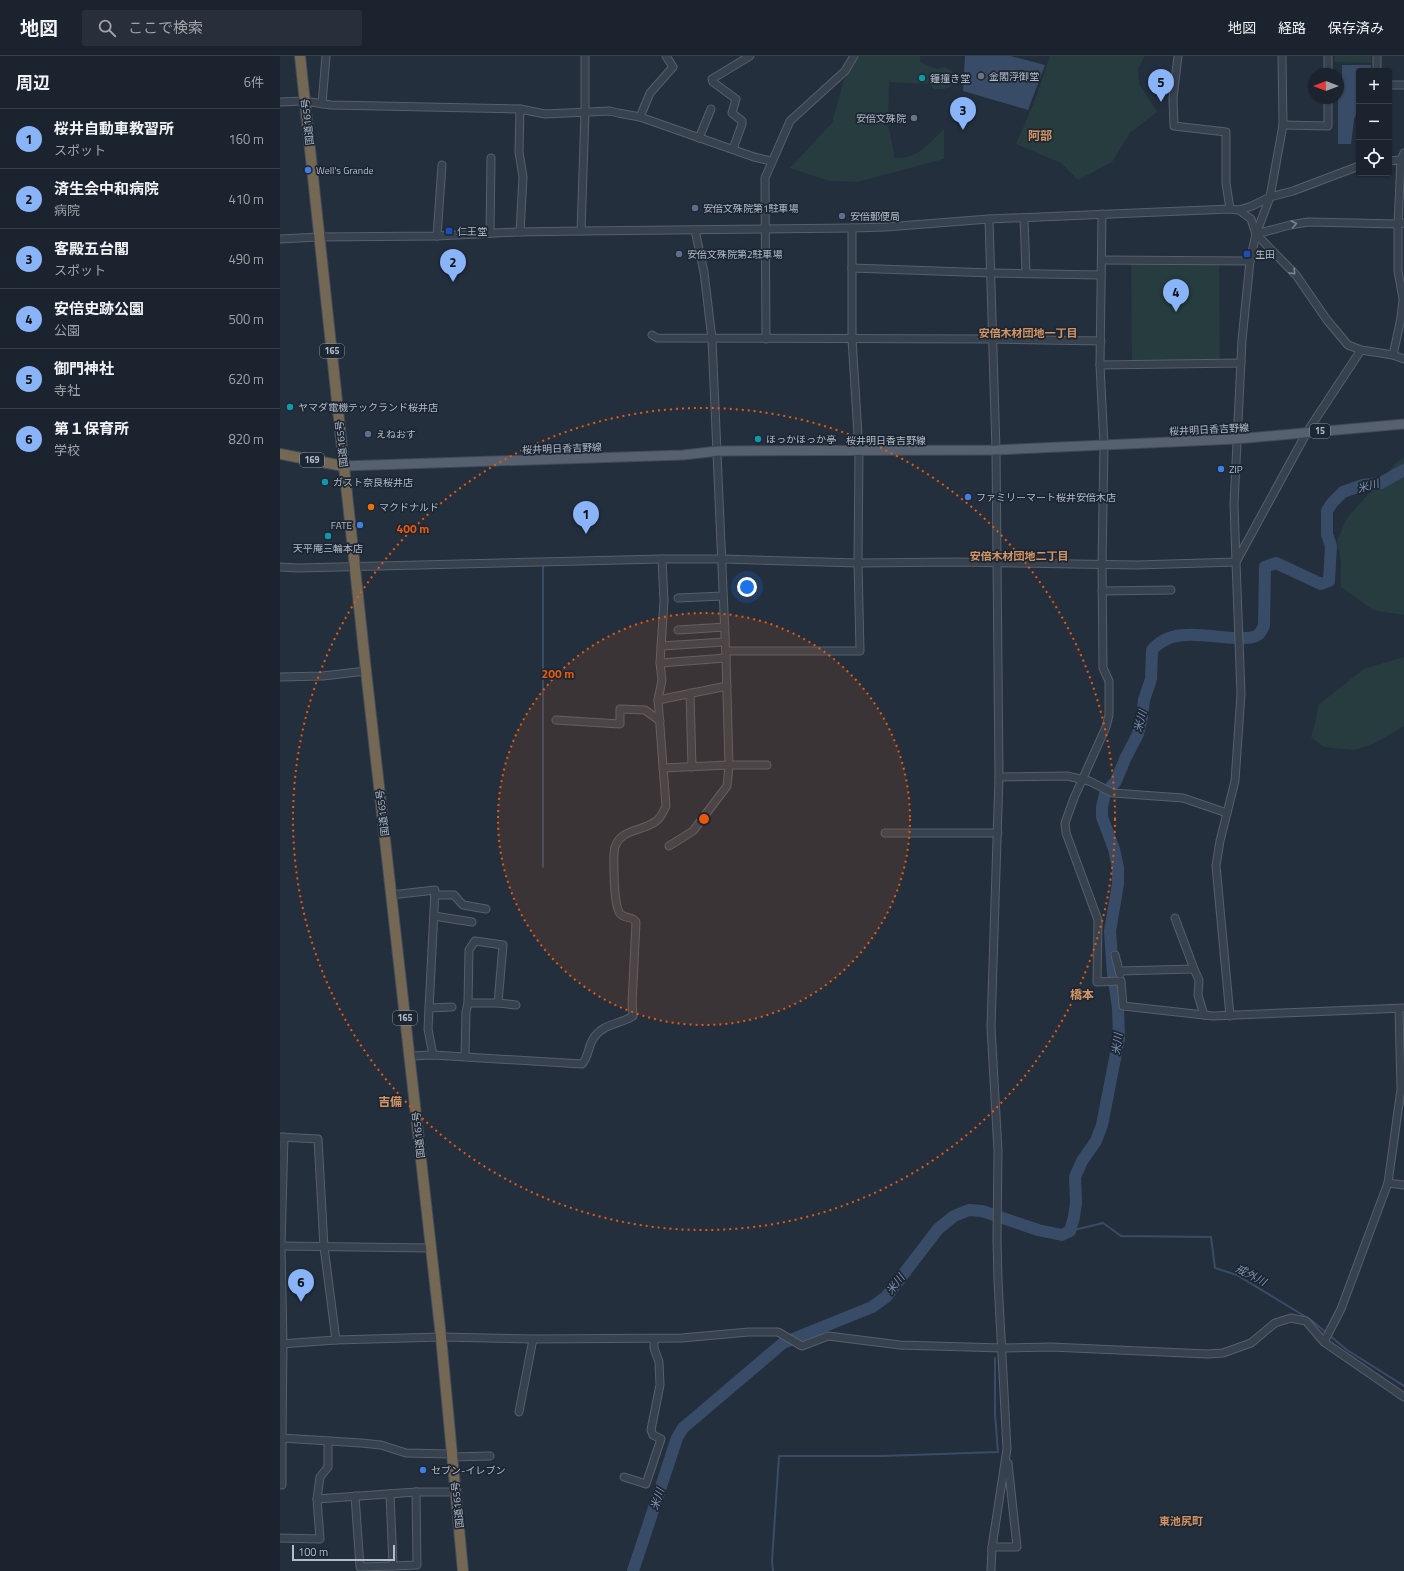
<!DOCTYPE html>
<html lang="ja">
<head>
<meta charset="utf-8">
<style>
  body { margin:0; font-family:"Titillium Web","Noto Sans JP",sans-serif; background:#282f3a; color:#f1f3f6 }
  .controls { position:absolute; right:12px; top:12px; display:grid; overflow:hidden; border-radius:4px; box-shadow:0 1px 3px #0004 }
  .controls button { width:36px; height:36px; display:grid; place-items:center; padding:0; border:0; border-bottom:1px solid #39404a; background:#1b232e; color:#f1f3f6; font:20px sans-serif }
  .compass { position:absolute; left:1028px; top:12px; width:36px; height:36px; border-radius:50%; background:#1b232e; box-shadow:0 1px 3px #0004; rotate:270deg }
  .scale { position:absolute; left:12px; bottom:10px; width:103px; box-sizing:border-box; padding-left:4px; border:2px solid #b4bcc9; border-top:0; font-size:11px; line-height:14px; white-space:nowrap; color:#b4bcc9; -webkit-text-stroke:3px #1d2633; paint-order:stroke }
  .you { position:absolute; left:467px; top:531px; width:14px; height:14px; margin:-10px; border:3px solid #fff; border-radius:50%; background:#1a73e8; box-shadow:0 0 0 6px #1a73e833 }
  .badge { display:grid; place-items:center; width:26px; height:26px; border-radius:50%; background:#8ab4f8; color:#111; font-size:13px; font-weight:700 }
  .pin { position:absolute; translate:-50% -33px; filter:drop-shadow(0 1px 2px #0008) }
  .pin::after { content:''; position:absolute; top:21px; width:14px; height:12px; background:inherit; clip-path:polygon(0 0,100% 0,50% 100%) }
  .list { margin:0; padding:0; list-style:none }
  h2 { display:flex; justify-content:space-between; align-items:center; height:52px; margin:0; padding:0 16px; font-size:17px }
  h2 small { font-size:13px; font-weight:400; color:#a0a4aa }
  .list li { display:grid; grid-template-columns:26px 1fr auto; gap:12px; align-items:center; box-sizing:border-box; height:60px; padding:0 16px; border-top:1px solid #39404a }
  .list b { display:block; font-size:15px; white-space:nowrap }
  .list p { margin:0; font-size:13px; white-space:nowrap; color:#a0a4aa }
  .list em { font-size:13px; font-style:normal; color:#a0a4aa }
  .icon { flex:none; width:22px; height:22px; fill:none; stroke:currentColor; stroke-width:2; stroke-linecap:round; stroke-linejoin:round }
  .map { position:relative; flex:none; width:1124px; height:1515px; overflow:hidden }
  header { display:flex; align-items:center; gap:24px; box-sizing:border-box; height:56px; padding:0 20px; background:#1b232e; border-bottom:1px solid #39404a }
  header strong { font-size:19px }
  nav { display:flex; gap:22px; margin-inline-start:auto; font-size:14px }
  .search { width:280px; height:36px; background:#282f3a; display:flex; align-items:center; gap:10px; box-sizing:border-box; padding:0 14px; border-radius:4px; color:#a0a4aa; font-size:15px }
  main { display:flex }
  aside { flex:1; background:#1b232e }
  .map>svg:first-child { display:block }
  .green { fill:#263c3f }
  .water { fill:#394c67 }
  .lines { fill:none; stroke-linecap:round; stroke-linejoin:round }
  .stream { stroke:#394c67; stroke-width:2 }
  .river { stroke:#394c67; stroke-width:12 }
  .minor-casing { stroke:#565f6c; stroke-width:9 }
  .major-casing { stroke:#414a57; stroke-width:11 }
  .highway-casing { stroke:#434c59; stroke-width:12 }
  .minor { stroke:#38414e; stroke-width:7 }
  .major { stroke:#56606e; stroke-width:9 }
  .highway { stroke:#746855; stroke-width:10 }
  .oneway { stroke:#7c8592 }
  .ring { fill:none; stroke:#e8590c; stroke-width:2; stroke-dasharray:2 4 }
  .worship-dot { fill:#6b7280; stroke:#1d2633; stroke-width:1.5 }
  .culture-dot { fill:#0f9aa8; stroke:#1d2633; stroke-width:1.5 }
  .shop-dot { fill:#3f7fe0; stroke:#1d2633; stroke-width:1.5 }
  .service-dot { fill:#5c6f8a; stroke:#1d2633; stroke-width:1.5 }
  .transit-dot { fill:#1a4fb4; stroke:#1d2633; stroke-width:1.5 }
  .food-dot { fill:#e8710a; stroke:#1d2633; stroke-width:1.5 }
  .labels { text-anchor:middle; stroke-width:3.5; stroke-linejoin:round; paint-order:stroke }
  .shield { fill:#1d2633; stroke:#878f9c; stroke-width:1 }
  .shield-label { font-size:9px; font-weight:bold; fill:#b4bcc9 }
  .poi-label { font-size:10px; fill:#b4bcc9; stroke:#1d2633; text-anchor:start }
  .street-label { font-size:10px; fill:#b4bcc9; stroke:#1d2633 }
  .neighbourhood-label { font-size:11px; font-weight:bold; fill:#d59563; stroke:#1d2633 }
  .water-label { font-size:11px; font-style:italic; fill:#7c92b1; stroke:#1d2633 }
  .quarter-label { font-size:12px; font-weight:bold; fill:#d59563; stroke:#1d2633 }
  .centre { fill:#e8590c; stroke:#1d2633; stroke-width:2 }
  .ring-label { font-size:12px; text-anchor:middle; font-weight:bold; fill:#e8590c; stroke:#1d2633; stroke-width:3.5; stroke-linejoin:round; paint-order:stroke }
</style>
</head>
<body>
<header>
<strong>地図</strong>
<div class="search"><svg class="icon" aria-label="search" viewBox="0 0 24 24"><circle cx="10" cy="10" r="6"/><path d="M15 15l6 6"/></svg>ここで検索</div>
<nav><a>地図</a><a>経路</a><a>保存済み</a></nav>
</header>
<main>
<aside>
<h2>周辺<small>6件</small></h2>
<ul class="list">
<li><span class="badge">1</span><div><b>桜井自動車教習所</b><p>スポット</p></div><em>160 m</em></li>
<li><span class="badge">2</span><div><b>済生会中和病院</b><p>病院</p></div><em>410 m</em></li>
<li><span class="badge">3</span><div><b>客殿五台閣</b><p>スポット</p></div><em>490 m</em></li>
<li><span class="badge">4</span><div><b>安倍史跡公園</b><p>公園</p></div><em>500 m</em></li>
<li><span class="badge">5</span><div><b>御門神社</b><p>寺社</p></div><em>620 m</em></li>
<li><span class="badge">6</span><div><b>第１保育所</b><p>学校</p></div><em>820 m</em></li>
</ul>
</aside>
<div class="map">
<svg width="1124" height="1515" viewBox="0 0 1124 1515">
  <rect width="100%" height="100%" fill="#242f3e"/>
  <g class="green">
    <path d="M579,0H640V6L656,13L665,11L672,15C675,31 670,34 654,33L649,28L609,26L608,68L615,102C638,103 648,88 664,73V103L577,126L550,125L510,112L552,67L564,24Z"/>
    <polygon points="770,0 865,0 858,12 859,28 877,56 850,77 832,106 798,124 781,107 736,88 755,44"/>
    <polygon points="1055,0 1091,0 1091,7 1055,6"/>
    <polygon points="851,206 939,207 940,306 852,306"/>
    <polygon points="1124,401 1124,559 1093,554 1061,531 1061,505 1057,485 1067,462 1116,407"/>
    <polygon points="1124,601 1124,670 1093,688 1074,694 1044,691 1031,681 1036,664 1038,649 1084,613"/>
  </g>
  <g class="water">
    <polygon points="685,0 730,0 765,9 748,54 683,35"/>
    <polygon points="1062,9 1091,9 1091,15 1079,15 1079,52 1074,63 1071,88 1058,88 1058,29 1062,28"/>
  </g>
  <g class="lines">
    <g class="stream">
      <polyline points="263,510 263,811"/>
      <polyline points="790,1175 823,1167 841,1180 931,1181 935,1212 957,1219 1031,1264 1067,1294 1124,1330"/>
      <polyline points="493,1515 492,1505 499,1400 602,1400 718,1396 715,1358 715,1302"/>
    </g>
    <path class="river" d="M353,1515L397,1382L403,1372L503,1287L592,1251L606,1241L658,1173L674,1160L689,1154L702,1155L758,1174L782,1179L790,1175L794,1161L796,1147L795,1121L802,1105L816,1085L822,1069L839,982L838,952L833,918L830,875L838,828V812L834,793L822,761V751L825,738L836,725L845,703L858,678L862,661L864,644L871,623L872,594C893,569 930,582 958,582C965,582 973,583 979,578C981,576 982,573 984,570L985,511L996,507L1041,528L1049,525L1051,490L1047,478V455L1052,447L1063,436L1083,429L1101,427L1124,414"/>
    <g class="minor-casing">
      <g id="minor">
        <polyline points="898,0 893,42 894,70 946,76 946,127 950,153"/>
        <polyline points="1048,0 1048,18"/>
        <polyline points="1097,15 1097,0"/>
        <polyline points="1109,29 1124,29"/>
        <polyline points="0,46 24,45 51,49 240,53 265,58 330,55 338,57 360,61 474,101 491,105"/>
        <polyline points="42,48 46,0"/>
        <polyline points="240,53 239,96 243,121 240,176"/>
        <polyline points="360,61 370,37 393,11 386,0"/>
        <polyline points="1003,69 1048,70 1048,42"/>
        <polyline points="419,82 431,53"/>
        <polyline points="453,93 462,68 462,65 452,57 456,43 433,26 432,23 470,0"/>
        <polyline points="1109,105 1121,104"/>
        <polyline points="959,154 971,163 976,178 1016,219 1047,264 1068,289 1081,294 1113,299 1124,303"/>
        <polyline points="822,158 820,309 824,389 822,509 823,612 829,625 829,659 826,671 794,742 785,767 786,777 818,864 817,926 841,925 843,950 933,960 1124,952"/>
        <polyline points="744,162 746,217"/>
        <polyline points="709,163 716,394 719,721 711,971 718,1095 717,1184 718,1225 727,1393 712,1491 711,1515"/>
        <polyline points="301,175 305,57 305,0"/>
        <polyline points="210,177 211,102"/>
        <polyline points="976,178 1010,169 1028,166 1118,168 1124,167"/>
        <polyline points="157,180 162,109"/>
        <polyline points="0,183 39,181 157,180 237,176 301,175 572,172 606,171 709,163 950,153 959,154 972,150 990,141 1013,135 1079,110"/>
        <polyline points="822,204 970,205"/>
        <polyline points="572,212 712,217 821,219"/>
        <polyline points="372,279 377,282 712,283 821,285"/>
        <polyline points="486,283 485,122 510,65 565,15 574,0"/>
        <polyline points="1113,299 1121,262 1123,243 1118,215 1118,168 1121,104 1124,97"/>
        <polyline points="820,309 961,307"/>
        <polyline points="0,511 18,512 382,503 442,503 578,507 675,506 794,508 857,509 956,506 954,448 962,284 970,205 976,178 990,141 1003,69 1002,0"/>
        <polyline points="822,535 891,534"/>
        <polyline points="398,542 443,540"/>
        <polyline points="398,574 445,571"/>
        <polyline points="381,590 445,586"/>
        <polyline points="446,595 580,595 578,507 579,395 572,283 572,172"/>
        <polyline points="380,607 446,602"/>
        <polyline points="0,621 43,620 86,615"/>
        <polyline points="410,637 412,711"/>
        <polyline points="378,644 447,630"/>
        <polyline points="276,664 340,668 340,653 365,654 380,665"/>
        <polyline points="383,712 449,709 446,602 432,283 424,216 415,174"/>
        <polyline points="719,721 787,720 809,725 833,737 903,742 947,757"/>
        <polyline points="605,777 718,777"/>
        <polyline points="389,790 413,775 447,730 449,709 487,709"/>
        <polyline points="111,839 155,834 148,973 153,999"/>
        <polyline points="155,839 174,839 183,849 206,853"/>
        <polyline points="154,860 192,866"/>
        <polyline points="835,899 840,918"/>
        <polyline points="914,913 919,924 918,939 924,959"/>
        <polyline points="839,915 914,913 895,862"/>
        <polyline points="188,947 218,947 236,949"/>
        <polyline points="149,952 172,951"/>
        <polyline points="950,960 936,810 940,785 955,725 961,638 956,506 1027,376 1081,294"/>
        <path d="M130,1000L153,999L302,1008C309,1001 308,988 315,980C325,967 341,968 353,960L352,948L356,866C353,860 342,863 339,856C335,848 334,825 334,816C334,808 333,798 335,791C341,772 363,776 376,765C381,762 383,756 386,750L378,644L382,624L380,607L384,545L382,503"/>
        <polyline points="185,1000 186,956 188,947 189,894 195,885 223,889 218,947"/>
        <polyline points="0,1081 38,1083 44,1191 56,1284"/>
        <polyline points="4,1081 1,1190 3,1288 2,1382 81,1387 101,1389 126,1397 171,1398"/>
        <polyline points="1108,1127 1124,1129"/>
        <polyline points="0,1190 150,1192"/>
        <polyline points="1044,1286 1061,1253 1108,1127 1121,1033 1119,953"/>
        <polyline points="0,1288 56,1284 161,1281 253,1283 402,1282 469,1276 498,1276 522,1290 548,1280 620,1289 722,1292 771,1291 927,1298 943,1297 971,1287 995,1267 1011,1262 1026,1265 1044,1286 1124,1341"/>
        <polyline points="239,1356 253,1283"/>
        <polyline points="0,1382 2,1382 2,1429 0,1429"/>
        <polyline points="172,1401 210,1400"/>
        <polyline points="344,1421 366,1428 381,1383 373,1379 371,1374 380,1329 379,1306 374,1292 374,1283"/>
        <polyline points="110,1438 113,1510 137,1509 136,1436"/>
        <polyline points="75,1440 80,1511 113,1510"/>
        <polyline points="37,1443 136,1436 176,1436"/>
        <polyline points="0,1482 40,1483 37,1443 40,1421 48,1411 48,1385"/>
        <polyline points="712,1491 737,1491 728,1407"/>
      </g>
    </g>
    <g class="major-casing">
      <polyline id="major" points="63,410 403,399 438,395 716,394 956,383 1124,368"/>
    </g>
    <g class="highway-casing">
      <g id="highway">
        <polyline points="20,0 86,615 161,1281 183,1515"/>
        <polyline points="0,398 63,410"/>
      </g>
    </g>
    <use href="#minor" class="minor"/>
    <use href="#major" class="major"/>
    <use href="#highway" class="highway"/>
  </g>
  <defs><path id="oneway-chevron" d="M-2-3.5L2.5 0L-2 3.5" fill="none" stroke-width="1.6" stroke-linecap="round" stroke-linejoin="round"/></defs>
  <g class="oneway">
    <use href="#oneway-chevron" transform="translate(1014 168) rotate(-11)"/>
    <use href="#oneway-chevron" transform="translate(1013 216) rotate(47)"/>
  </g>
  <circle cx="424" cy="763" r="206" fill="#e8590c" fill-opacity=".12"/>
  <g class="ring">
    <circle cx="424" cy="763" r="206"/>
    <circle cx="424" cy="763" r="411"/>
  </g>
  <g class="worship-dot">
    <circle cx="701" cy="20" r="4"/>
    <circle cx="634" cy="62" r="4"/>
  </g>
  <g class="culture-dot">
    <circle cx="642" cy="22" r="4"/>
    <circle cx="10" cy="351" r="4"/>
    <circle cx="478" cy="383" r="4"/>
    <circle cx="45" cy="426" r="4"/>
    <circle cx="48" cy="480" r="4"/>
  </g>
  <g class="shop-dot">
    <circle cx="28" cy="114" r="4"/>
    <circle cx="941" cy="413" r="4"/>
    <circle cx="688" cy="441" r="4"/>
    <circle cx="80" cy="469" r="4"/>
    <circle cx="143" cy="1414" r="4"/>
  </g>
  <g class="service-dot">
    <circle cx="415" cy="152" r="4"/>
    <circle cx="562" cy="160" r="4"/>
    <circle cx="399" cy="198" r="4"/>
    <circle cx="88" cy="378" r="4"/>
  </g>
  <g class="transit-dot">
    <rect x="165" y="171" width="8" height="8" rx="2"/>
    <rect x="963" y="194" width="8" height="8" rx="2"/>
  </g>
  <circle class="food-dot" cx="91" cy="451" r="4"/>
  <g class="labels">
    <g class="shield">
      <rect x="40" y="288" width="24" height="14" rx="3"/>
      <rect x="1030" y="368" width="20" height="14" rx="3"/>
      <rect x="20" y="397" width="24" height="14" rx="3"/>
      <rect x="113" y="955" width="24" height="14" rx="3"/>
    </g>
    <g class="shield-label">
      <text x="52" y="298">165</text>
      <text x="1040" y="378">15</text>
      <text x="32" y="407">169</text>
      <text x="125" y="965">165</text>
    </g>
    <g class="poi-label">
      <text x="709" y="24">金閣浮御堂</text>
      <text x="650" y="26">鐘撞き堂</text>
      <text x="626" y="66" text-anchor="end">安倍文殊院</text>
      <text x="36" y="118">Well's Grande</text>
      <text x="423" y="156">安倍文殊院第1駐車場</text>
      <text x="570" y="164">安倍郵便局</text>
      <text x="177" y="179">仁王堂</text>
      <text x="407" y="202">安倍文殊院第2駐車場</text>
      <text x="975" y="202">生田</text>
      <text x="18" y="355">ヤマダ電機テックランド桜井店</text>
      <text x="96" y="382">えねおす</text>
      <text x="486" y="387">ほっかほっか亭</text>
      <text x="949" y="417">ZIP</text>
      <text x="53" y="430">ガスト奈良桜井店</text>
      <text x="696" y="445">ファミリーマート桜井安倍木店</text>
      <text x="99" y="455">マクドナルド</text>
      <text x="72" y="473" text-anchor="end">FATE</text>
      <text x="48" y="496" text-anchor="middle">天平庵三輪本店</text>
      <text x="151" y="1418">セブン-イレブン</text>
    </g>
    <g class="street-label">
      <text transform="translate(27 66) rotate(-96)" y="4">国道165号</text>
      <text transform="translate(929 373) rotate(-3)" y="4">桜井明日香吉野線</text>
      <text x="606" y="388">桜井明日香吉野線</text>
      <text transform="translate(61 388) rotate(-96)" y="4">国道165号</text>
      <text transform="translate(282 392) rotate(-2)" y="4">桜井明日香吉野線</text>
      <text transform="translate(102 757) rotate(-97)" y="4">国道165号</text>
      <text transform="translate(138 1079) rotate(-96)" y="4">国道165号</text>
      <text transform="translate(177 1449) rotate(-96)" y="4">国道165号</text>
    </g>
    <g class="neighbourhood-label">
      <text x="748" y="281">安倍木材団地一丁目</text>
      <text x="739" y="504">安倍木材団地二丁目</text>
      <text x="901" y="1469">東池尻町</text>
    </g>
    <g class="water-label">
      <text transform="translate(1088 430) rotate(-15)" y="4">米川</text>
      <text transform="translate(860 665) rotate(-75)" y="4">米川</text>
      <text transform="translate(837 988) rotate(-84)" y="4">米川</text>
      <text transform="translate(971 1219) rotate(28)" y="4">戒外川</text>
      <text transform="translate(615 1228) rotate(-52)" y="4">米川</text>
      <text transform="translate(377 1443) rotate(-72)" y="4">米川</text>
    </g>
    <g class="quarter-label">
      <text x="760" y="84">阿部</text>
      <text x="802" y="943">橋本</text>
      <text x="110" y="1050">吉備</text>
    </g>
  </g>
  <circle cx="424" cy="763" r="6" class="centre"/>
  <g class="ring-label">
    <text x="133" y="477">400 m</text>
    <text x="278" y="622">200 m</text>
  </g>
</svg>
<div class="controls">
<button>+</button>
<button>−</button>
<button><svg class="icon" aria-label="locate" viewBox="0 0 24 24"><circle cx="12" cy="12" r="6"/><path d="M12 2v4M12 18v4M2 12h4M18 12h4"/></svg></button>
</div>
<svg class="compass" viewBox="-18 -18 36 36"><path d="M0-13l5 13h-10z" fill="#e53935"/><path d="M0 13l5-13h-10z" fill="#a0a4aa"/></svg>
<div class="scale">100 m</div>
<div class="you"></div>
<div class="pin badge" style="left:306px;top:478px">1</div>
<div class="pin badge" style="left:173px;top:226px">2</div>
<div class="pin badge" style="left:683px;top:74px">3</div>
<div class="pin badge" style="left:896px;top:256px">4</div>
<div class="pin badge" style="left:881px;top:46px">5</div>
<div class="pin badge" style="left:21px;top:1246px">6</div>
</div>
</main>
</body>
</html>
